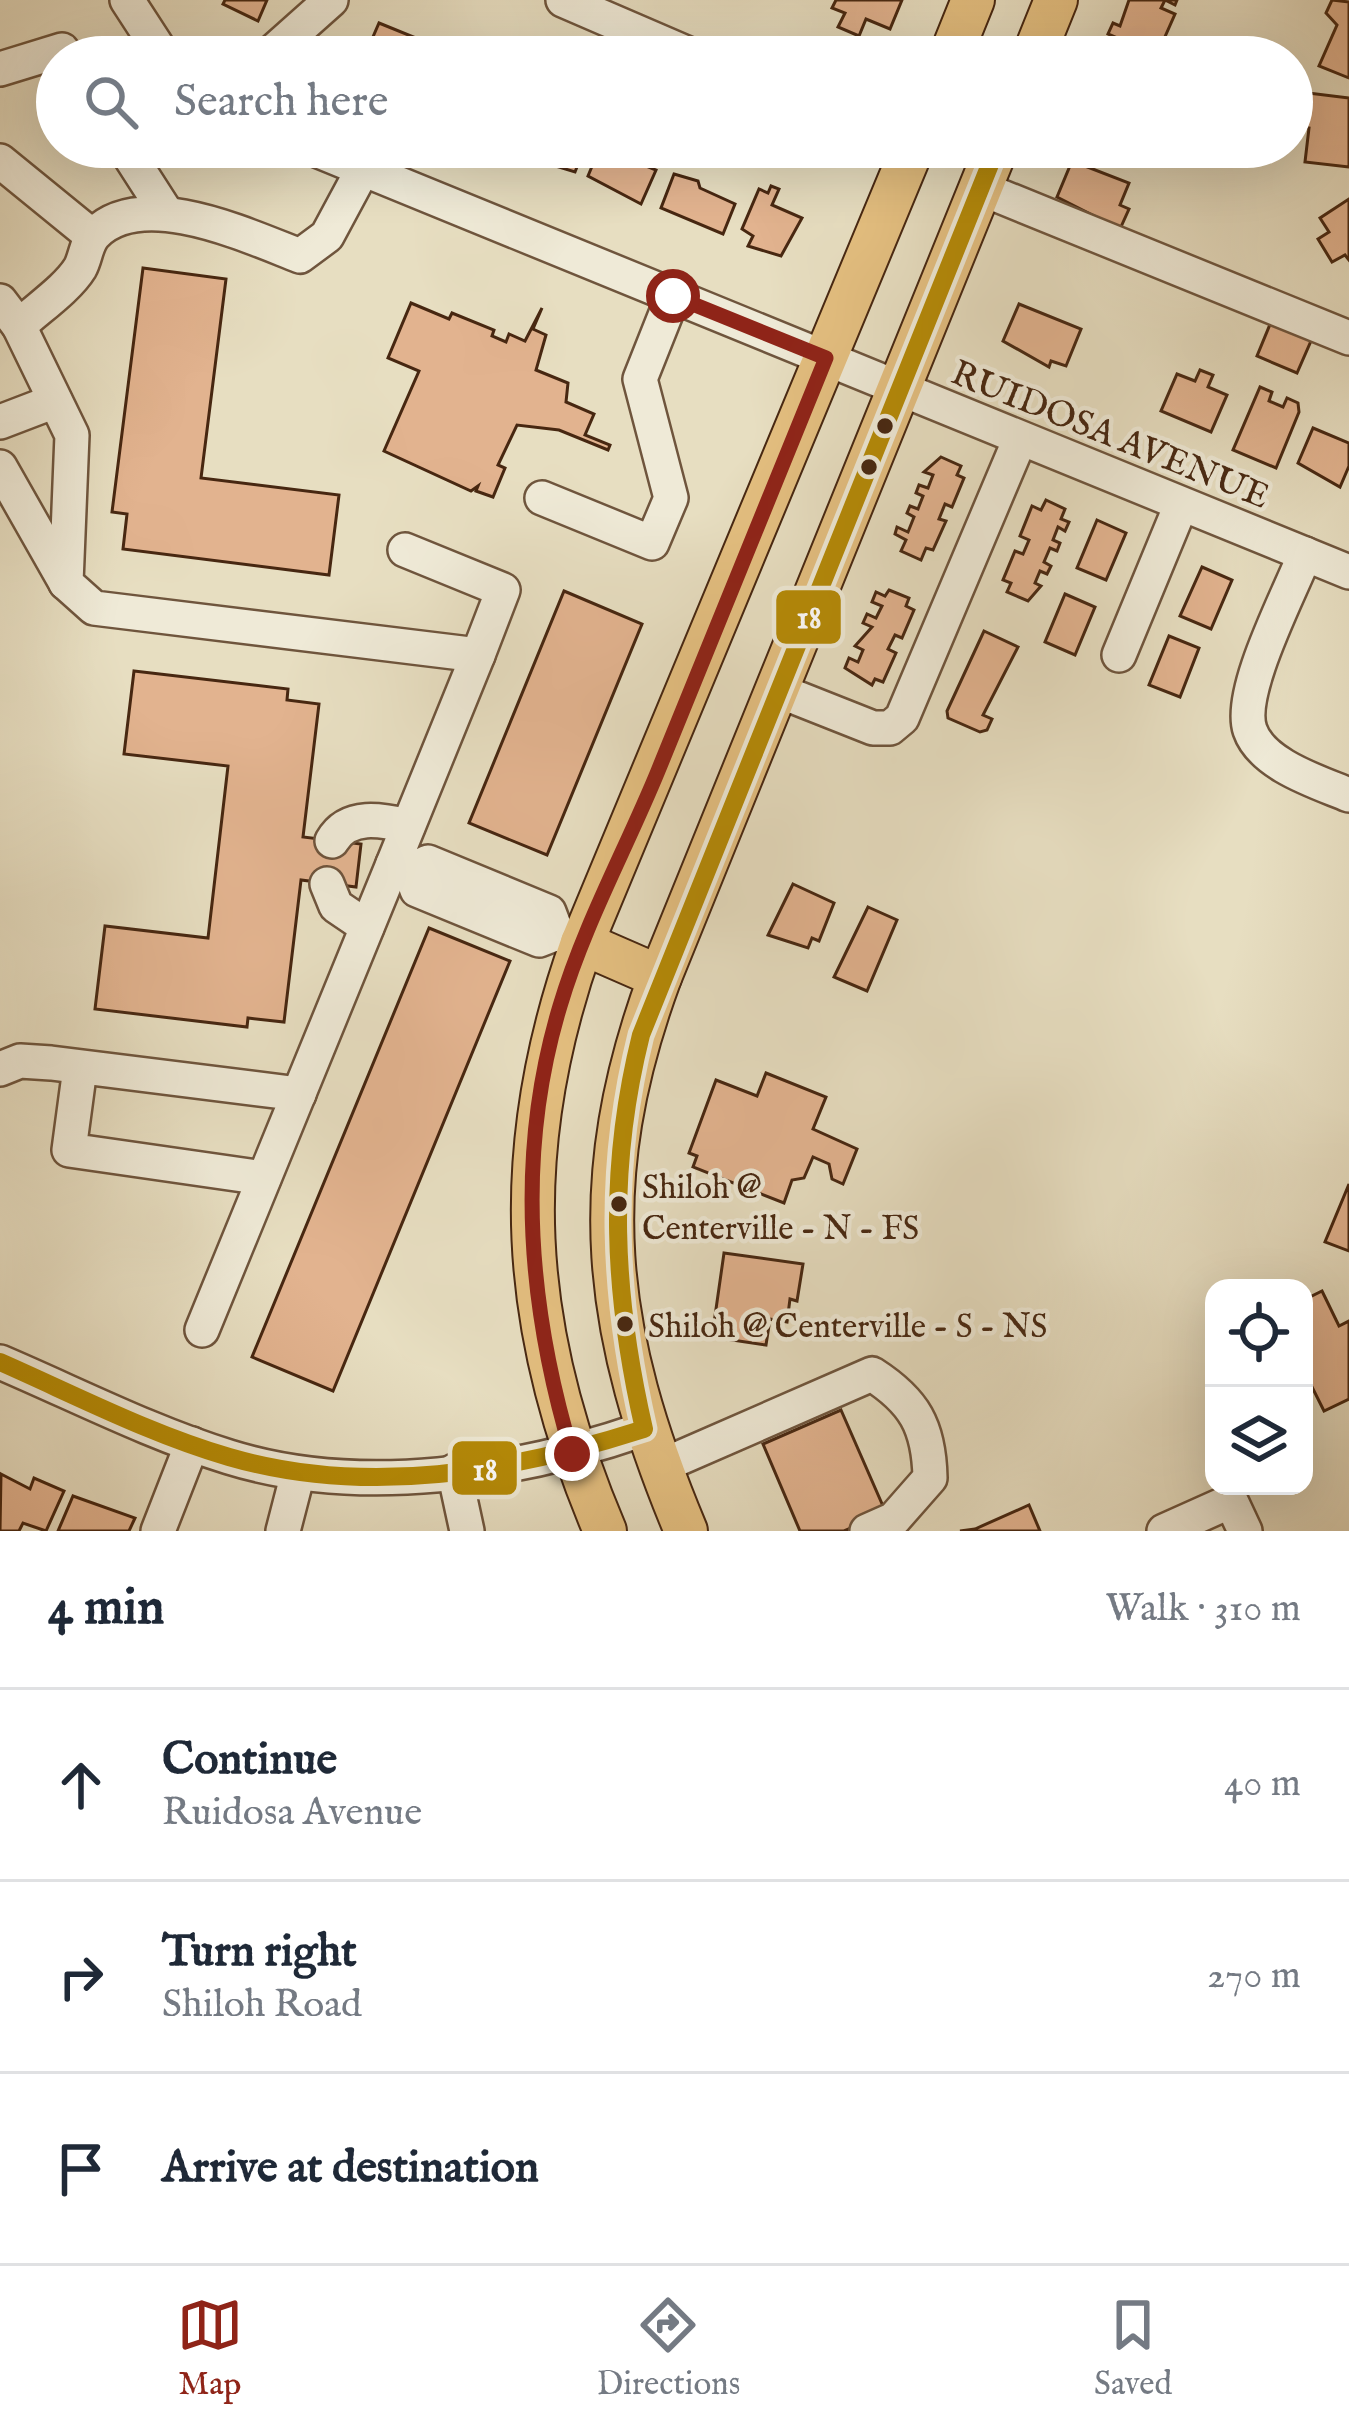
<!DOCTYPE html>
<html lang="en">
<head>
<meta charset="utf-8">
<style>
  body { margin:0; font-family:"IM FELL English",serif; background:#f6f6f7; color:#1f2937 }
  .controls { position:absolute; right:36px; bottom:36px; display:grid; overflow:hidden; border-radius:24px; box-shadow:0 12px 48px #0002 }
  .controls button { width:108px; height:108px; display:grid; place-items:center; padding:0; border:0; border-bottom:3px solid #e0e1e3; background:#fff; color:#1f2937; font:60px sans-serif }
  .stop { position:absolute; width:36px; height:36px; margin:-27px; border:9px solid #8f2418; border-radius:50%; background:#fff }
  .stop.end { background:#8f2418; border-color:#fff; box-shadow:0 3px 12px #0008 }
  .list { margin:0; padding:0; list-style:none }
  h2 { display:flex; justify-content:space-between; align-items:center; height:156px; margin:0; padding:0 48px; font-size:51px }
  h2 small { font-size:39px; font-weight:400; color:#747a83 }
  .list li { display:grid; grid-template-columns:78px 1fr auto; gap:36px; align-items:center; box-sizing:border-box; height:192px; padding:0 48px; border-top:3px solid #e0e1e3 }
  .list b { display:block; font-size:45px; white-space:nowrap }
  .list p { margin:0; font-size:39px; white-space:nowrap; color:#747a83 }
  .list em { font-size:39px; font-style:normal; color:#747a83 }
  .icon { flex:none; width:66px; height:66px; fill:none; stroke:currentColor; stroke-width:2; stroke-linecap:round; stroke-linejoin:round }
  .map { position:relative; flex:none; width:1349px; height:1531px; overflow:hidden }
  .search { position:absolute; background:#fff; box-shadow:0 12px 48px #0002; left:36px; right:36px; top:36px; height:132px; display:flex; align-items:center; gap:30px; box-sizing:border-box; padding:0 42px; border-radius:66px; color:#747a83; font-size:45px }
  .sheet { height:732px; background:#fff }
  nav { display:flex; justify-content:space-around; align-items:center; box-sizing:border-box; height:168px; border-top:3px solid #e0e1e3; background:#fff; font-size:33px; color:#747a83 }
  nav a { display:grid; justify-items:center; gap:6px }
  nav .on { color:#8f2418 }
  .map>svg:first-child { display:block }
  .building { fill:#e2b38f; stroke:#472711; stroke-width:3 }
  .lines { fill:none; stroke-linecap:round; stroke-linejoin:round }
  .minor-casing { stroke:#6f553d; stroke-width:38 }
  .major-casing { stroke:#472711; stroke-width:46 }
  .minor { stroke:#efead7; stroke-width:33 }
  .major { stroke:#e4bf80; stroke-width:42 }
  .bus-1-casing { stroke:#efead7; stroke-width:27 }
  .bus-1 { stroke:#b58a07; stroke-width:18 }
  .route { stroke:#8f2418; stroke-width:15 }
  .bus-dot { fill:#472711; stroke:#efead7; stroke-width:4.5 }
  .labels { text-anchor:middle; stroke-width:9; stroke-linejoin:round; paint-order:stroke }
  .bus-label { font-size:33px; fill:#472711; stroke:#efead7; text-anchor:start }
  .street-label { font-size:36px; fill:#472711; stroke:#efead7 }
  .line-badge { stroke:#efead7; stroke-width:4.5 }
  .badge-label { font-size:33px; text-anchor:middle; font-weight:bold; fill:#fff }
</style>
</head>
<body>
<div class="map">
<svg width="1349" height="1531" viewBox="0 0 1349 1531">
  <rect width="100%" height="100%" fill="#e7dec1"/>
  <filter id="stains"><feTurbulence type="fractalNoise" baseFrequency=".00167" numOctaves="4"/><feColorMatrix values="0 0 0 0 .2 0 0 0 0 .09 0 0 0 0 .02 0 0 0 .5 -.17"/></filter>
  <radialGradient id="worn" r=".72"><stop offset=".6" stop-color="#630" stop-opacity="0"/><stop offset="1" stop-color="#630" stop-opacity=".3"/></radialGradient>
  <g class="building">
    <polygon points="225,0 267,0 258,21 223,4"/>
    <polygon points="836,0 902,0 890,29 866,19 859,36 838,27 845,13 832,8"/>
    <polygon points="1129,0 1177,0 1175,5 1165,0 1161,8 1175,14 1156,57 1104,57 1115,37 1108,34 1113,23 1120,26"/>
    <polygon points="1332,0 1349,2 1349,78 1319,66 1337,25 1326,13"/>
    <polygon points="379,23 421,40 413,57 357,57 360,50 366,53"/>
    <polygon points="1292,91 1349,98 1349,167 1305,162 1309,128 1292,125"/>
    <polygon points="515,147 585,147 575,172 529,158 530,153"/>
    <polygon points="600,147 656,170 641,204 588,176"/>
    <polygon points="1100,147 1154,147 1146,166"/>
    <polygon points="1072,161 1129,183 1120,205 1129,209 1120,229 1057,197"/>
    <polygon points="674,174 698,181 700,188 735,204 723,234 661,208"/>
    <polygon points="771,186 779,189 772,205 802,218 781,256 748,246 753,236 742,229 759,189 768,193"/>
    <polygon points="1349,199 1349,260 1345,255 1332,262 1318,239 1329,232 1320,218"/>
    <polygon points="143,268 226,279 201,478 339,495 329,575 123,549 127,514 112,512"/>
    <polygon points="411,303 449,319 452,313 494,330 492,336 506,342 509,334 525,341 542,308 533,329 546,335 536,370 568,383 566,402 594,414 585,435 610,445 608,450 559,430 517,425 498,465 505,468 493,497 476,491 478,486 471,491 384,451 419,371 388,358"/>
    <polygon points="1019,304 1081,329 1066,366 1051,361 1049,367 1003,341"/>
    <polygon points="1273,317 1314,334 1297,373 1257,356"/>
    <polygon points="1200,370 1213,375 1208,387 1227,395 1211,432 1161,411 1177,374 1195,381"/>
    <polygon points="1260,387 1272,392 1269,401 1283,407 1287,398 1298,403 1299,412 1276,468 1233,450"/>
    <polygon points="1313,428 1349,443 1349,466 1340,487 1298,463"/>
    <polygon points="941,457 961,466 957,475 964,478 952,507 945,504 939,519 946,521 933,550 926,548 921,560 901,551 906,540 895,534 897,527 908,532 914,517 907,513 910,506 918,509 923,496 916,493 919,485 928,488 933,475 924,472"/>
    <polygon points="1046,500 1065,509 1061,519 1069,522 1065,531 1058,527 1053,540 1060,543 1057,551 1050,548 1044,562 1051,566 1047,574 1040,571 1035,583 1041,586 1028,601 1007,592 1011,583 1003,580 1015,551 1023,554 1029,540 1020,536 1032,506 1041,510"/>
    <polygon points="1097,520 1126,533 1106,580 1077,568"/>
    <polygon points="1202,567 1232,580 1211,629 1180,616"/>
    <polygon points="889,590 909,598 906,606 914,610 902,638 895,635 888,649 896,653 883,682 875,679 872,685 845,668 849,658 858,662 863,650 855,646 872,627 863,623 867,614 876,618 882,606 872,602 876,592 885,596"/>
    <polygon points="564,591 642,624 547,855 469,823"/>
    <polygon points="1065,594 1095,607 1075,655 1045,642"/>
    <polygon points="984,631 1018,647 983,715 992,719 987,730 980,732 948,718 947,711"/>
    <polygon points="1169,636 1199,648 1180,697 1149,685"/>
    <polygon points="134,671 288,689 287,700 319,704 303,837 361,844 356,887 301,880 284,1022 248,1018 247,1027 95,1009 105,926 208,938 228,766 124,754"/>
    <polygon points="793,884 834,903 819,941 812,938 808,948 768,935"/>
    <polygon points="868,907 897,920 867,991 834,977"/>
    <polygon points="429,928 510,961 333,1391 252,1357"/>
    <polygon points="766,1073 826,1097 813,1129 857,1149 843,1184 832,1179 829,1164 813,1157 804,1178 792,1180 784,1203 693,1167 697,1156 689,1153 716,1080 757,1096"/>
    <polygon points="1349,1184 1349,1251 1325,1242"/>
    <polygon points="724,1253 803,1264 797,1301 790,1299 787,1322 770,1319 766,1345 712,1337"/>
    <polygon points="1322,1291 1339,1326 1349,1321 1349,1399 1324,1411 1304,1371 1304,1300"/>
    <polygon points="841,1410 886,1513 844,1531 800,1531 763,1444"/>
    <polygon points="1,1474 30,1489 34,1478 64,1491 46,1531 23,1523 19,1531 0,1531"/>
    <polygon points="73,1496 135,1518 129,1531 58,1531"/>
    <polygon points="1029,1505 1040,1531 960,1531 975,1529"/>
  </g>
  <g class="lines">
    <g class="minor-casing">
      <g id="minor">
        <polyline points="127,0 164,57"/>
        <polyline points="563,0 695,57"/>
        <polyline points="267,57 331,0"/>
        <polyline points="0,69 62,50 67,57"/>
        <polyline points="124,147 167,214"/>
        <polyline points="309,147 1349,572"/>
        <polyline points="0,161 92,236"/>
        <polyline points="980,188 1349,338"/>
        <path d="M0,301L19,326C37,309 67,289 80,268C86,257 86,243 95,234C142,186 248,236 300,256L327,236L363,169"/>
        <polyline points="19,326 72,435 66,583 94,608 478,655 503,590 405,550"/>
        <polyline points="0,422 55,401"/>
        <polyline points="0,467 66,583"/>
        <polyline points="542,498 652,543 671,498 640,379 673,296"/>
        <path d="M1305,554C1290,593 1237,692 1250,730C1262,765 1318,782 1349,795"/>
        <polyline points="478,655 393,864 410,871 428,862 549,912 557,933"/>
        <polyline points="1119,655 1181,505"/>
        <polyline points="777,690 873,728 890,728 902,718 1020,439"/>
        <path d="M332,841C348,813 382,820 408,826"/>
        <polyline points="410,871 417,890 539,940 557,933 574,940"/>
        <polyline points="327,884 336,906 367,927"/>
        <polyline points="80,1068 69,1150 264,1178"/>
        <polyline points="0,1069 20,1061 51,1063 299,1094"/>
        <polyline points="202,1330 393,864"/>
        <path d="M0,1362C75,1394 151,1433 229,1457C361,1498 517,1473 644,1429"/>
        <path d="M659,1467L872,1374C914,1401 929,1426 930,1478L894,1519L867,1531"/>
        <polyline points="454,1471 467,1531"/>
        <polyline points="158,1531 192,1444"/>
        <polyline points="283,1531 298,1473"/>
        <polyline points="1164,1531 1231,1501 1245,1531"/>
      </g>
    </g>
    <g class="major-casing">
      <g id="major">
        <polyline points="950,57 973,0"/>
        <polyline points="1033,57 1056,0"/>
        <polyline points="582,943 660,977"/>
        <path d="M605,1531C519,1329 508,1151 582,943L913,147"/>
        <path d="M686,1531C603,1333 584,1182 660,977L997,147"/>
      </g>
    </g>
    <use href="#minor" class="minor"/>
    <use href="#major" class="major"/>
    <g class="bus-1-casing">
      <path id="bus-1" d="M0,1362C75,1395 150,1434 229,1457C367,1497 510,1472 644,1429C613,1294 607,1171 641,1035L997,147"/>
    </g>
    <use href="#bus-1" class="bus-1"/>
  </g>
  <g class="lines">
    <path class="route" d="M572,1454C528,1307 515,1155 560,1006C584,925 626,849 658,771C714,633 770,496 826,358L673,296"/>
  </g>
  <g class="bus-dot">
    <circle cx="885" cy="426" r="10"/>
    <circle cx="869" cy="467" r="10"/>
    <circle cx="619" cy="1204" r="10"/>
    <circle cx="625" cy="1324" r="10"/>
  </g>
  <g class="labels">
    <g class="bus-label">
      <text x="642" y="1198">Shiloh @<tspan x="642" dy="41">Centerville - N - FS</tspan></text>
      <text x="648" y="1337">Shiloh @ Centerville - S - NS</text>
    </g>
    <g class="street-label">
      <text transform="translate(1111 433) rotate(22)" y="13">RUIDOSA AVENUE</text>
    </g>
  </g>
  <g class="line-badge">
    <rect x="774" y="588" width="69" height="58" rx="12" fill="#b58a07"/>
    <rect x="450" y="1439" width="69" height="58" rx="12" fill="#b58a07"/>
  </g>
  <g class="badge-label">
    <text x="809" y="628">18</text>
    <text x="485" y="1480">18</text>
  </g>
  <rect width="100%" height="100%" filter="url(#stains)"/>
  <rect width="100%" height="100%" fill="url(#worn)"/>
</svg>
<div class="controls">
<button><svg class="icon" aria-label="locate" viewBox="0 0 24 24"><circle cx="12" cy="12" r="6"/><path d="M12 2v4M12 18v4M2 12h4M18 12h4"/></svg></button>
<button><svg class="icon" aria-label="layers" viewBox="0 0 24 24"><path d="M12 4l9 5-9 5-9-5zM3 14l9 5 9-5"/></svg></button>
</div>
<div class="stop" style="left:673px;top:296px"></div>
<div class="stop end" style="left:572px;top:1454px"></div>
<div class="search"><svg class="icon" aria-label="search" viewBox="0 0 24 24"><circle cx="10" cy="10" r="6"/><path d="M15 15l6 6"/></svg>Search here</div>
</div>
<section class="sheet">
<h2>4 min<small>Walk · 310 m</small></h2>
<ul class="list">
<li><svg class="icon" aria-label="ahead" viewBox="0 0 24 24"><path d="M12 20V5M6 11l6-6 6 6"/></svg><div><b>Continue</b><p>Ruidosa Avenue</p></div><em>40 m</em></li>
<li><svg class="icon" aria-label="right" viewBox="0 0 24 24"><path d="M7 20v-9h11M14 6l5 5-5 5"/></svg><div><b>Turn right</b><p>Shiloh Road</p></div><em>270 m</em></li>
<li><svg class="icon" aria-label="arrive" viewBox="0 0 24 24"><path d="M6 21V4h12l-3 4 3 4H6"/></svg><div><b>Arrive at destination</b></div></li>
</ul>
</section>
<nav>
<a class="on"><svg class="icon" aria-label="map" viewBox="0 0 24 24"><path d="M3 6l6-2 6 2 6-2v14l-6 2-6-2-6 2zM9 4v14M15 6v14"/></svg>Map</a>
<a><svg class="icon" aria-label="directions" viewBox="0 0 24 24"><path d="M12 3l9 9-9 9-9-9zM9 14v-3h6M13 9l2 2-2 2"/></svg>Directions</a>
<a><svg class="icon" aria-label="saved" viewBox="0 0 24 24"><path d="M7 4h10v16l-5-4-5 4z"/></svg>Saved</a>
</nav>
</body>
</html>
